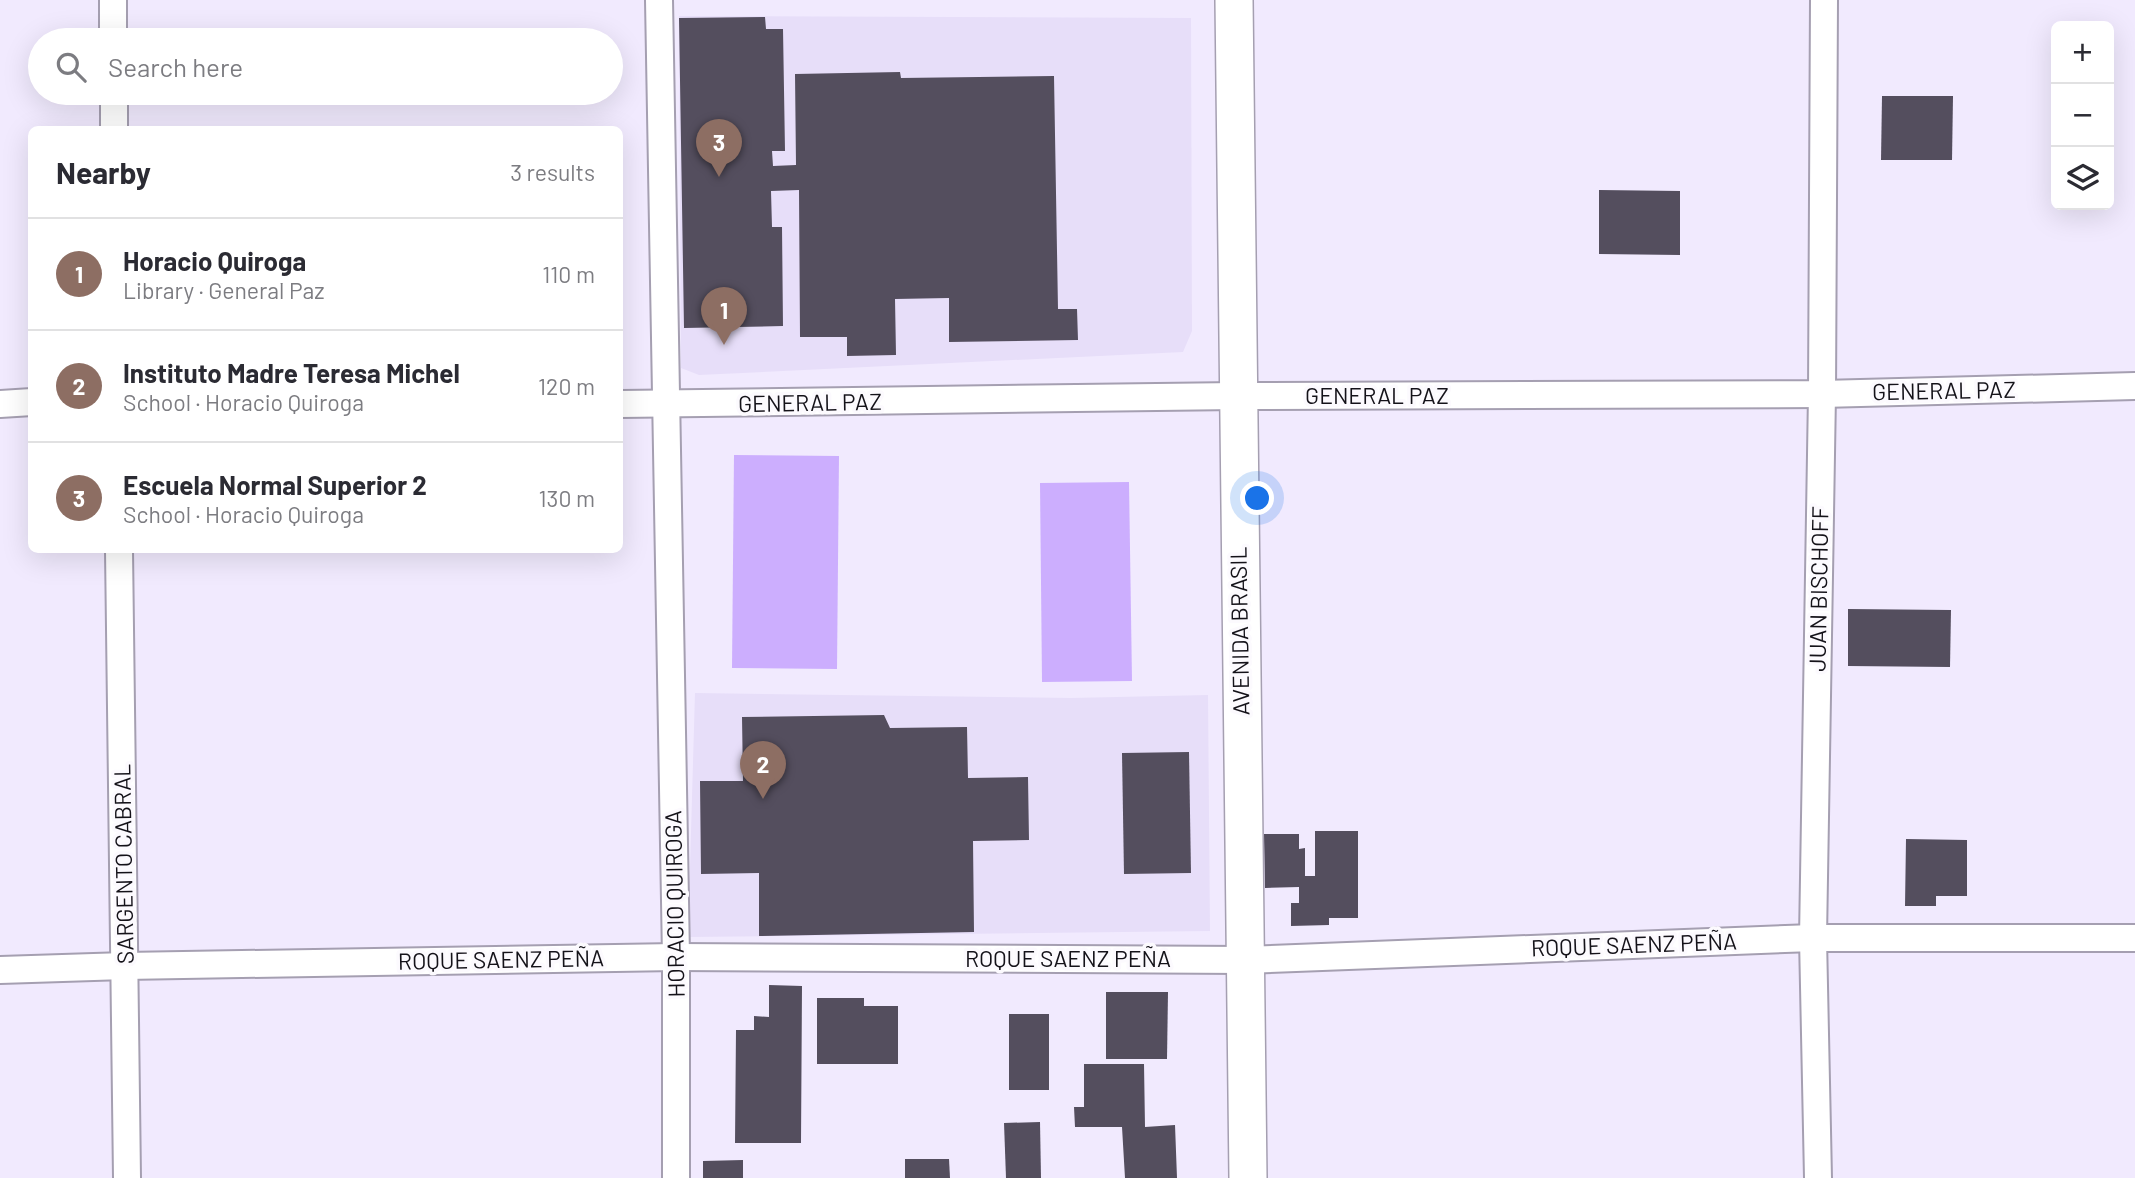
<!DOCTYPE html>
<html lang="en">
<head>
<meta charset="utf-8">
<style>
  body { margin:0; font-family:Barlow,sans-serif; background:#f7f7f7; color:#2b2b33 }
  .controls { position:absolute; right:21px; top:21px; display:grid; overflow:hidden; border-radius:10px; box-shadow:0 7px 28px #0002 }
  .controls button { width:63px; height:63px; display:grid; place-items:center; padding:0; border:0; border-bottom:2px solid #e1e1e2; background:#fff; color:#2b2b33; font:35px sans-serif }
  .you { position:absolute; left:1258px; top:499px; width:24px; height:24px; margin:-18px; border:5px solid #fff; border-radius:50%; background:#1a73e8; box-shadow:0 0 0 10px #1a73e833 }
  .badge { display:grid; place-items:center; width:46px; height:46px; border-radius:50%; background:#2a69d6; color:#fff; font-size:23px; font-weight:700 }
  .pin { position:absolute; translate:-50% -58px; filter:drop-shadow(0 2px 4px #0008) }
  .pin::after { content:''; position:absolute; top:37px; width:24px; height:21px; background:inherit; clip-path:polygon(0 0,100% 0,50% 100%) }
  .list { margin:0; padding:0; list-style:none }
  h2 { display:flex; justify-content:space-between; align-items:center; height:91px; margin:0; padding:0 28px; font-size:30px }
  h2 small { font-size:23px; font-weight:400; color:#7c7c81 }
  .list li { display:grid; grid-template-columns:46px 1fr auto; gap:21px; align-items:center; box-sizing:border-box; height:112px; padding:0 28px; border-top:2px solid #e1e1e2 }
  .list b { display:block; font-size:26px; white-space:nowrap }
  .list p { margin:0; font-size:23px; white-space:nowrap; color:#7c7c81 }
  .list em { font-size:23px; font-style:normal; color:#7c7c81 }
  .icon { flex:none; width:38px; height:38px; fill:none; stroke:currentColor; stroke-width:2; stroke-linecap:round; stroke-linejoin:round }
  .map { position:relative; flex:none; width:2135px; height:1178px; overflow:hidden }
  .search { position:absolute; background:#fff; box-shadow:0 7px 28px #0002; left:28px; top:28px; width:595px; height:77px; display:flex; align-items:center; gap:18px; box-sizing:border-box; padding:0 24px; border-radius:38px; color:#7c7c81; font-size:26px }
  .panel { position:absolute; background:#fff; box-shadow:0 7px 28px #0002; left:28px; top:126px; width:595px; height:427px; border-radius:10px }
  .map>svg:first-child { display:block }
  .built { fill:#e7def9 }
  .green { fill:#ccaefe }
  .building { fill:#544e5e }
  .lines { fill:none; stroke-linecap:round; stroke-linejoin:round }
  .minor-casing { stroke:#a59fb1; stroke-width:30 }
  .secondary-casing { stroke:#a59fb1; stroke-width:40 }
  .minor { stroke:#fff; stroke-width:26 }
  .secondary { stroke:#fff; stroke-width:37 }
  .labels { text-anchor:middle; stroke-width:7; stroke-linejoin:round; paint-order:stroke }
  .street-label { font-size:23px; fill:#141219; stroke:#fcfafe }
</style>
</head>
<body>
<div class="map">
<svg width="2135" height="1178" viewBox="0 0 2135 1178">
  <rect width="100%" height="100%" fill="#f1eafe"/>
  <g class="built">
    <polygon points="679,16 1191,18 1192,331 1183,352 699,375 681,368"/>
    <polygon points="695,693 1071,698 1208,695 1210,931 688,937"/>
  </g>
  <g class="green">
    <polygon points="734,455 839,456 837,669 732,668"/>
    <polygon points="1129,482 1132,681 1042,682 1040,483"/>
  </g>
  <g class="building">
    <polygon points="765,17 766,29 783,29 785,151 772,151 773,166 796,165 795,74 900,72 901,78 1054,76 1058,309 1077,309 1078,340 949,342 949,298 895,299 896,355 847,356 847,337 800,337 799,190 771,191 772,227 782,227 783,326 684,328 679,18"/>
    <polygon points="1882,96 1953,96 1952,160 1881,160"/>
    <polygon points="1599,190 1680,191 1680,255 1599,254"/>
    <polygon points="1848,609 1951,610 1950,667 1848,666"/>
    <polygon points="884,715 890,728 967,727 968,778 1028,777 1029,840 973,841 974,932 759,936 759,873 701,874 700,781 743,781 742,717"/>
    <polygon points="1189,752 1191,873 1124,874 1122,753"/>
    <polygon points="1315,831 1358,831 1358,918 1329,918 1329,925 1291,926 1291,903 1299,903 1299,887 1265,888 1264,834 1299,834 1299,849 1305,848 1305,876 1315,876"/>
    <polygon points="1906,839 1967,840 1967,896 1936,896 1936,906 1905,906"/>
    <polygon points="769,985 802,986 801,1143 735,1143 736,1030 754,1030 754,1016 769,1017"/>
    <polygon points="1106,992 1168,992 1167,1059 1106,1059"/>
    <polygon points="817,998 864,998 864,1006 898,1006 898,1064 817,1064"/>
    <rect x="1009" y="1014" width="40" height="76"/>
    <polygon points="1084,1064 1144,1064 1145,1127 1175,1125 1177,1178 1125,1178 1122,1127 1075,1127 1074,1107 1084,1107"/>
    <polygon points="1040,1122 1041,1178 1006,1178 1004,1123"/>
    <polygon points="905,1159 949,1159 950,1178 905,1178"/>
    <polygon points="743,1160 743,1178 703,1178 703,1161"/>
  </g>
  <g class="lines">
    <g class="minor-casing">
      <g id="minor">
        <polyline points="113,0 113,40"/>
        <polyline points="659,0 676,957 676,1178"/>
        <polyline points="114,93 114,130"/>
        <polyline points="0,404 32,402"/>
        <polyline points="620,404 1237,396 1822,394 2135,386"/>
        <polyline points="119,550 127,1178"/>
        <polyline points="0,970 125,966 676,957 1245,960 1813,938 2135,938"/>
        <polyline points="1818,1178 1813,938 1822,394 1824,0"/>
      </g>
    </g>
    <g class="secondary-casing">
      <polyline id="secondary" points="1234,0 1248,1178"/>
    </g>
    <use href="#minor" class="minor"/>
    <use href="#secondary" class="secondary"/>
  </g>
  <g class="labels">
    <g class="street-label">
      <text transform="translate(1944 391) rotate(-1)" y="8">GENERAL PAZ</text>
      <text x="1377" y="404">GENERAL PAZ</text>
      <text transform="translate(810 403) rotate(-1)" y="8">GENERAL PAZ</text>
      <text transform="translate(1819 589) rotate(-89)" y="8">JUAN BISCHOFF</text>
      <text transform="translate(1240 631) rotate(-91)" y="8">AVENIDA BRASIL</text>
      <text transform="translate(124 864) rotate(-91)" y="8">SARGENTO CABRAL</text>
      <text transform="translate(675 904) rotate(-91)" y="8">HORACIO QUIROGA</text>
      <text transform="translate(1634 945) rotate(-2)" y="8">ROQUE SAENZ PEÑA</text>
      <text x="1068" y="967">ROQUE SAENZ PEÑA</text>
      <text transform="translate(501 960) rotate(-1)" y="8">ROQUE SAENZ PEÑA</text>
    </g>
  </g>
</svg>
<div class="controls">
<button>+</button>
<button>−</button>
<button><svg class="icon" aria-label="layers" viewBox="0 0 24 24"><path d="M12 4l9 5-9 5-9-5zM3 14l9 5 9-5"/></svg></button>
</div>
<div class="you"></div>
<div class="pin badge" style="left:724px;top:345px;background:#8d6e63">1</div>
<div class="pin badge" style="left:763px;top:799px;background:#8d6e63">2</div>
<div class="pin badge" style="left:719px;top:177px;background:#8d6e63">3</div>
<div class="search"><svg class="icon" aria-label="search" viewBox="0 0 24 24"><circle cx="10" cy="10" r="6"/><path d="M15 15l6 6"/></svg>Search here</div>
<section class="panel">
<h2>Nearby<small>3 results</small></h2>
<ul class="list">
<li><span class="badge" style="background:#8d6e63">1</span><div><b>Horacio Quiroga</b><p>Library · General Paz</p></div><em>110 m</em></li>
<li><span class="badge" style="background:#8d6e63">2</span><div><b>Instituto Madre Teresa Michel</b><p>School · Horacio Quiroga</p></div><em>120 m</em></li>
<li><span class="badge" style="background:#8d6e63">3</span><div><b>Escuela Normal Superior 2</b><p>School · Horacio Quiroga</p></div><em>130 m</em></li>
</ul>
</section>
</div>
</body>
</html>
